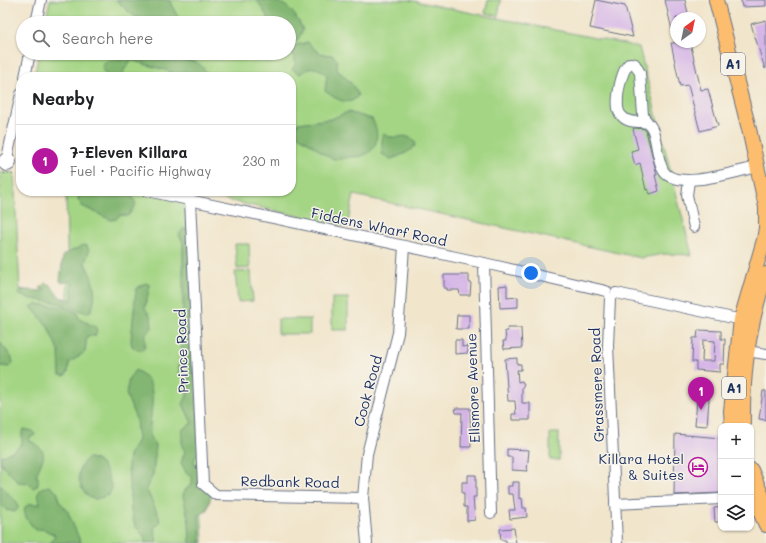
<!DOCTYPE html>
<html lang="en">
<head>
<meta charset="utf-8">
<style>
  body { margin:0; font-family:Mali,sans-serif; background:#f6f6f6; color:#202124 }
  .controls { position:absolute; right:12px; bottom:12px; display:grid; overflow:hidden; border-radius:8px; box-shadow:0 1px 3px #0004 }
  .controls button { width:36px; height:36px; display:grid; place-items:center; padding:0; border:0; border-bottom:1px solid #e0e0e0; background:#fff; color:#202124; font:20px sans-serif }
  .compass { position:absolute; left:670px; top:12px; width:36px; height:36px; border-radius:50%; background:#fff; box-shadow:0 1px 3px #0004; rotate:33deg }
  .you { position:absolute; left:531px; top:273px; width:14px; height:14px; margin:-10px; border:3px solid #fff; border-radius:50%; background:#1a73e8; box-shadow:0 0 0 6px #1a73e833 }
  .badge { display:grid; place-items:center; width:26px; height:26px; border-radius:50%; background:#b5179e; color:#fff; font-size:13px; font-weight:700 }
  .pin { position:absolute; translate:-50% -33px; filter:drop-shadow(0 1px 2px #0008) }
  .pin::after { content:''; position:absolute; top:21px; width:14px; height:12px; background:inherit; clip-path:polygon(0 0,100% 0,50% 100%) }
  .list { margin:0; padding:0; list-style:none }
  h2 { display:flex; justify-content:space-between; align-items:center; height:52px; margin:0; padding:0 16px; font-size:17px }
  h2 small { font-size:13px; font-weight:400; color:#757577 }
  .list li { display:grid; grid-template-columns:26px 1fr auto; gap:12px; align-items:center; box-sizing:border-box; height:72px; padding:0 16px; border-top:1px solid #e0e0e0 }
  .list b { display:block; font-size:15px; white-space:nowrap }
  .list p { margin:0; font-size:13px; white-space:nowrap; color:#757577 }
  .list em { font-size:13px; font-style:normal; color:#757577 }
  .icon { flex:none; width:22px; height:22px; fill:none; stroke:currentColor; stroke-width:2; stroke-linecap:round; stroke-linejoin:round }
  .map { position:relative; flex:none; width:766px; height:543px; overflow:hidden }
  .search { position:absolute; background:#fff; box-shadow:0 1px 3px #0004; left:16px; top:16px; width:280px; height:44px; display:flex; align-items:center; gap:10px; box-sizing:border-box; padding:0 14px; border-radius:22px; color:#757577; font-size:15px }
  .panel { position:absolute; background:#fff; box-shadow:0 1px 3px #0004; left:16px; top:72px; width:280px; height:124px; border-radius:16px }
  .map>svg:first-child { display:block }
  .green { fill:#a4d584; stroke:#608271 }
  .forest { fill:#83b672; stroke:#4f7268 }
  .building { fill:#d4b3e7; fill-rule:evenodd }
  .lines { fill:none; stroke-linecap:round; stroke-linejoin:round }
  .minor-casing { stroke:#666f84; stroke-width:12 }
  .highway-casing { stroke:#666f84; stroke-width:16 }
  .path { stroke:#666f84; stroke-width:1; stroke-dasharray:1 3; stroke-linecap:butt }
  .minor { stroke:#fff; stroke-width:10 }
  .highway { stroke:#fcbd6e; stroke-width:14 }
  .labels { text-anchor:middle; stroke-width:3; stroke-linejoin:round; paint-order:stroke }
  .shield { fill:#f7f3e8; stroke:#5d6a87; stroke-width:1 }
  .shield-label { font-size:13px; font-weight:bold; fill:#1b2f5e }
  .street-label { font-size:14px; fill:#1b2f5e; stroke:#f7f3e8 }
  .poi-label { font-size:14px; fill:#1b2f5e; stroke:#f7f3e8; text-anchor:end }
</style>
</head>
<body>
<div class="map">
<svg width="766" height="543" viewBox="0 0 766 543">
  <rect width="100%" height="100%" fill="#f7f3e8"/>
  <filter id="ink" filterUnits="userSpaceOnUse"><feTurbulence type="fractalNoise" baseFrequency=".025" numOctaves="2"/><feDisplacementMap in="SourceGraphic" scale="8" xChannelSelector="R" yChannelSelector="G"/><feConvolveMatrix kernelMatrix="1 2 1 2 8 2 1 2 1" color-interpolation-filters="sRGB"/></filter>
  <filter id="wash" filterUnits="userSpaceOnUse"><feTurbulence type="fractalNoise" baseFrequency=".012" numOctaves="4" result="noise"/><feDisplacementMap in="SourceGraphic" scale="16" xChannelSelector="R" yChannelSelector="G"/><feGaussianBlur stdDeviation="0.9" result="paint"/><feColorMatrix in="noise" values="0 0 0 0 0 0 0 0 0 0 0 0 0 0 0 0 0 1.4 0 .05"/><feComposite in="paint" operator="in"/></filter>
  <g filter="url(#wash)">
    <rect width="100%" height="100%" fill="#f1e5cb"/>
    <g class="green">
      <polygon points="50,0 409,0 639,47 692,255 664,254 641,258 354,195 347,227 187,191 291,191 291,77 34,77 39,53 289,53 289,23 45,23"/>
      <polygon points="488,0 501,0 498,16 485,13"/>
      <polygon points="14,172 20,289 68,299 66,191 186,191 203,543 0,543 0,173"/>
      <polygon points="235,244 249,244 250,268 237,269"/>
      <polygon points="251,271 253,301 238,302 235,272"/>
      <rect x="332" y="298" width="16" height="32"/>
      <rect x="278" y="319" width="32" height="15"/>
      <rect x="550" y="433" width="9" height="27"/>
    </g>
    <g class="forest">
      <polygon points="116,0 169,0 181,23 147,23 131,14"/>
      <path d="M257,0C283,0 291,5 303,30L297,41L289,46V23H271Z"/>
      <path d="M308,42C316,52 321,55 333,55L337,60V70C345,76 356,87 358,96C348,108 335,98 325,91L327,75C317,66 311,66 300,74L292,69L296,63L292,53L296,45Z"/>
      <path d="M140,57C151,58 161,59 172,60C190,61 199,57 209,77H178L171,72L131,60L123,72L126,77H108L102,69L104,64L108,60Z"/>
      <path d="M348,112L372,119C379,131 380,149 364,155C360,157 354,157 349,157C345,158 338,160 334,159C324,156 316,147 308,142C301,137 295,137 295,127L298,123L331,119Z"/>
      <path d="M383,134C386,135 389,137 392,137C398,138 403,135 408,137C429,145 398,157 391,159L382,154V139Z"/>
      <polygon points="79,191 117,191 131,194 136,204 128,216 120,215 116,219 111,220 82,206 78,199"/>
      <path d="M183,229H188L200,448L194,460L195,466L203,469L211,496L207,511L199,515L201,543H190L189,522L183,496L184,491L192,484V475L187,474L181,463L185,451L182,446V430L192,423L183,404L187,396V376L180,375C178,366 179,360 183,353L178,335L183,318V242L179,235Z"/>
      <path d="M84,245L87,246L89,251L85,263C93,279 99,296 90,312C81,313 74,307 65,305C50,300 33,302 18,294L19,291L25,290L45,291L40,288L45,283L51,285C57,296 60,299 72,300V283L70,281L62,283L60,281L63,255Z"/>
      <polygon points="145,283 150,285 145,308 151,317 152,328 145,335 145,346 142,350 137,350 132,346 131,341 136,289"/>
      <polygon points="36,304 64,307 77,312 79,319 96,327 97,330 95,336 87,336 85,352 69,363 68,372 65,376 60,375 59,352 47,325 31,307"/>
      <polygon points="0,342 12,358 13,363 9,367 0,366"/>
      <path d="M135,370C163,382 148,412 150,435C150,439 154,443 156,446L153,475L146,488L159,517L160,523L154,528L157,543H145V538L135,526L131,511L128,466L129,455L138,440L136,419L126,394L129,379Z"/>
      <path d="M24,429L33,431L35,435L29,438V440C50,453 44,454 36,476L38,477V485L33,488L28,483L18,482L0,462V457C6,454 20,449 22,442C23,437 20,434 24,429Z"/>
      <path d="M88,458C104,459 108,476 112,488L109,495L96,499L90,498C77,487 74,469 88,458Z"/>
      <polygon points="0,485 17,502 18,508 15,512 6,510 0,504"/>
      <path d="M49,486L58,493L59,501L67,510L81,543H52L51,542L55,535L43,529L36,530C31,524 22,516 25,507L30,504H40L38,493L41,488Z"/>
    </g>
    <g id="blocks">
      <g class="building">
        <polygon points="596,0 625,6 633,37 590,28"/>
        <polygon points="665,0 685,0 689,18 676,18 676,38 674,39"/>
        <polygon points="741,0 766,0 766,6 742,7"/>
        <polygon points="766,20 766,68 765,69 751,24"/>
        <polygon points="690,42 701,90 708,89 718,126 700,131 688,85 680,86 671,43"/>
        <polygon points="635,128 645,129 646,131 657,175 655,175 659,191 650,194 648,189 646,190 640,163 635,165 631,151 638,149 633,129"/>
        <polygon points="444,275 469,275 469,282 471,283 470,295 460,295 459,290 447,290 447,288 444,288"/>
        <polygon points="507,285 507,298 518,297 518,307 500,308 499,286"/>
        <polygon points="457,315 469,315 469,329 456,329"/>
        <polygon points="507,328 521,328 522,348 504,349 503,341 506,341 505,331 508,331"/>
        <path d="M698,330L721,331V339H725L724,364H720V372L696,370V362H692L693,338H697ZM703,340L715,341L714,361H702Z"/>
        <polygon points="455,340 462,340 462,347 468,346 468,353 455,354"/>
        <polygon points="517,358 517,364 521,364 521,370 517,370 518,382 522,381 524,385 522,387 522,403 530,403 530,420 512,420 512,414 516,414 515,401 508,401 505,359"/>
        <polygon points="698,386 710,387 707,426 695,425"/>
        <polygon points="763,391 766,391 766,420 759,419"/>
        <polygon points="455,408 470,408 471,447 461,447 462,413 456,413"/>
        <polygon points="675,434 721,438 721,493 674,495"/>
        <polygon points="507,449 529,450 527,471 512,470 512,457 507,457"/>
        <polygon points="468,475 476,475 476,497 473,497 475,520 467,521 467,507 464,507 464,493 462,493 462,482 468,482"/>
        <polygon points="512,482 519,482 519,499 522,498 523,508 526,508 527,517 510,519 509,510 515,510 513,494 508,494 508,486 512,486"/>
        <polygon points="721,507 721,522 715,522 714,508"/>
        <polygon points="514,528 516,543 506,543 506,540 501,540 500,529"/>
      </g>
    </g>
  </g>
  <g filter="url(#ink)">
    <use href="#blocks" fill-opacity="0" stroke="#666f84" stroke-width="1"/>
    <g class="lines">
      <g class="minor-casing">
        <g id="minor">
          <polyline points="36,23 41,0"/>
          <polyline points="25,77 30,53"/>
          <path d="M647,123C637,121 628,124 621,115C613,107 621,69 630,63L635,64L640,73L643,115C645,121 651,124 653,131C657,143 657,158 663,170C674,192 738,171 757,167"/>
          <circle cx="7" cy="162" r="4"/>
          <polyline points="7,158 21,94"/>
          <polyline points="689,181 687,195 694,227"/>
          <polyline points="147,191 484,263 606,291"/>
          <polyline points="190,200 203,484 216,495 363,498"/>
          <polyline points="484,263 491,513"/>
          <polyline points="616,293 747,321"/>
          <polyline points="610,298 608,346 617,543"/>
          <polyline points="747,351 766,354"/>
          <polyline points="615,504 721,499"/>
          <polyline points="367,543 363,498 367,454 398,333 404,247"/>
        </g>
      </g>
      <g class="highway-casing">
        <g id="highway">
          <polyline points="716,0 749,129 766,207 766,226"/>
          <polyline points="732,426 731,411 741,319 764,240 766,228"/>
          <path d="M743,426C742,374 749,323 766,274"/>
          <polyline points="751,470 766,505"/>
          <polyline points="753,496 766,525"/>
        </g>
      </g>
      <g class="path">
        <polyline points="0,173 21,176"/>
        <polyline points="121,191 139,195"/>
      </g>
      <use href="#minor" class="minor"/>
      <use href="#highway" class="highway"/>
    </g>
  </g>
  <defs>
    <g id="hotel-ring" transform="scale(1)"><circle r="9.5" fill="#f7f3e8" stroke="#b5179e" stroke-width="1.5"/><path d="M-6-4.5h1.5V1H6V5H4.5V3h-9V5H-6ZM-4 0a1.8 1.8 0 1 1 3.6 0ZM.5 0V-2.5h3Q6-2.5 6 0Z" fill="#b5179e"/></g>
  </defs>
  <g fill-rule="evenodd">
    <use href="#hotel-ring" x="698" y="467"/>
  </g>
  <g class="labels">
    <g class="shield">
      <rect x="721" y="53" width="24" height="22" rx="3"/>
      <rect x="722" y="377" width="24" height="22" rx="3"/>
    </g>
    <g class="shield-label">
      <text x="733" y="69">A1</text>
      <text x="734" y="393">A1</text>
    </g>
    <g class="street-label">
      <text transform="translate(379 227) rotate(12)" y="5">Fiddens Wharf Road</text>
      <text transform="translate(182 351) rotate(-92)" y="5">Prince Road</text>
      <text transform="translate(597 385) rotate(-92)" y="5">Grassmere Road</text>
      <text transform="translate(473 388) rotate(-92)" y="5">Ellsmore Avenue</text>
      <text transform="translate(368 391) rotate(-75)" y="5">Cook Road</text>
      <text transform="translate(290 482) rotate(1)" y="5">Redbank Road</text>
    </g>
    <g class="poi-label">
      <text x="684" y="464">Killara Hotel<tspan x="684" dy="16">&amp; Suites</tspan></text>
    </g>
  </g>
</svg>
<div class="controls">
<button>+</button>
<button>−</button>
<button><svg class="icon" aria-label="layers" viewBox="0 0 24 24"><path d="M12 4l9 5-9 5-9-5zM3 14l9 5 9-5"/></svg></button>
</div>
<svg class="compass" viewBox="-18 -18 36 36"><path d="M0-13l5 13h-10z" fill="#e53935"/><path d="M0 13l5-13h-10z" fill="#757577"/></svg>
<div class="you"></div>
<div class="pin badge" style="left:701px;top:410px">1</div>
<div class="search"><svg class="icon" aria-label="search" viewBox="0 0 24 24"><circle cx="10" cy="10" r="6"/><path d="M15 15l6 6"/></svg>Search here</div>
<section class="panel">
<h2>Nearby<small></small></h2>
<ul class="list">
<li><span class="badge">1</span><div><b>7-Eleven Killara</b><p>Fuel · Pacific Highway</p></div><em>230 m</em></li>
</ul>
</section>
</div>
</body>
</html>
